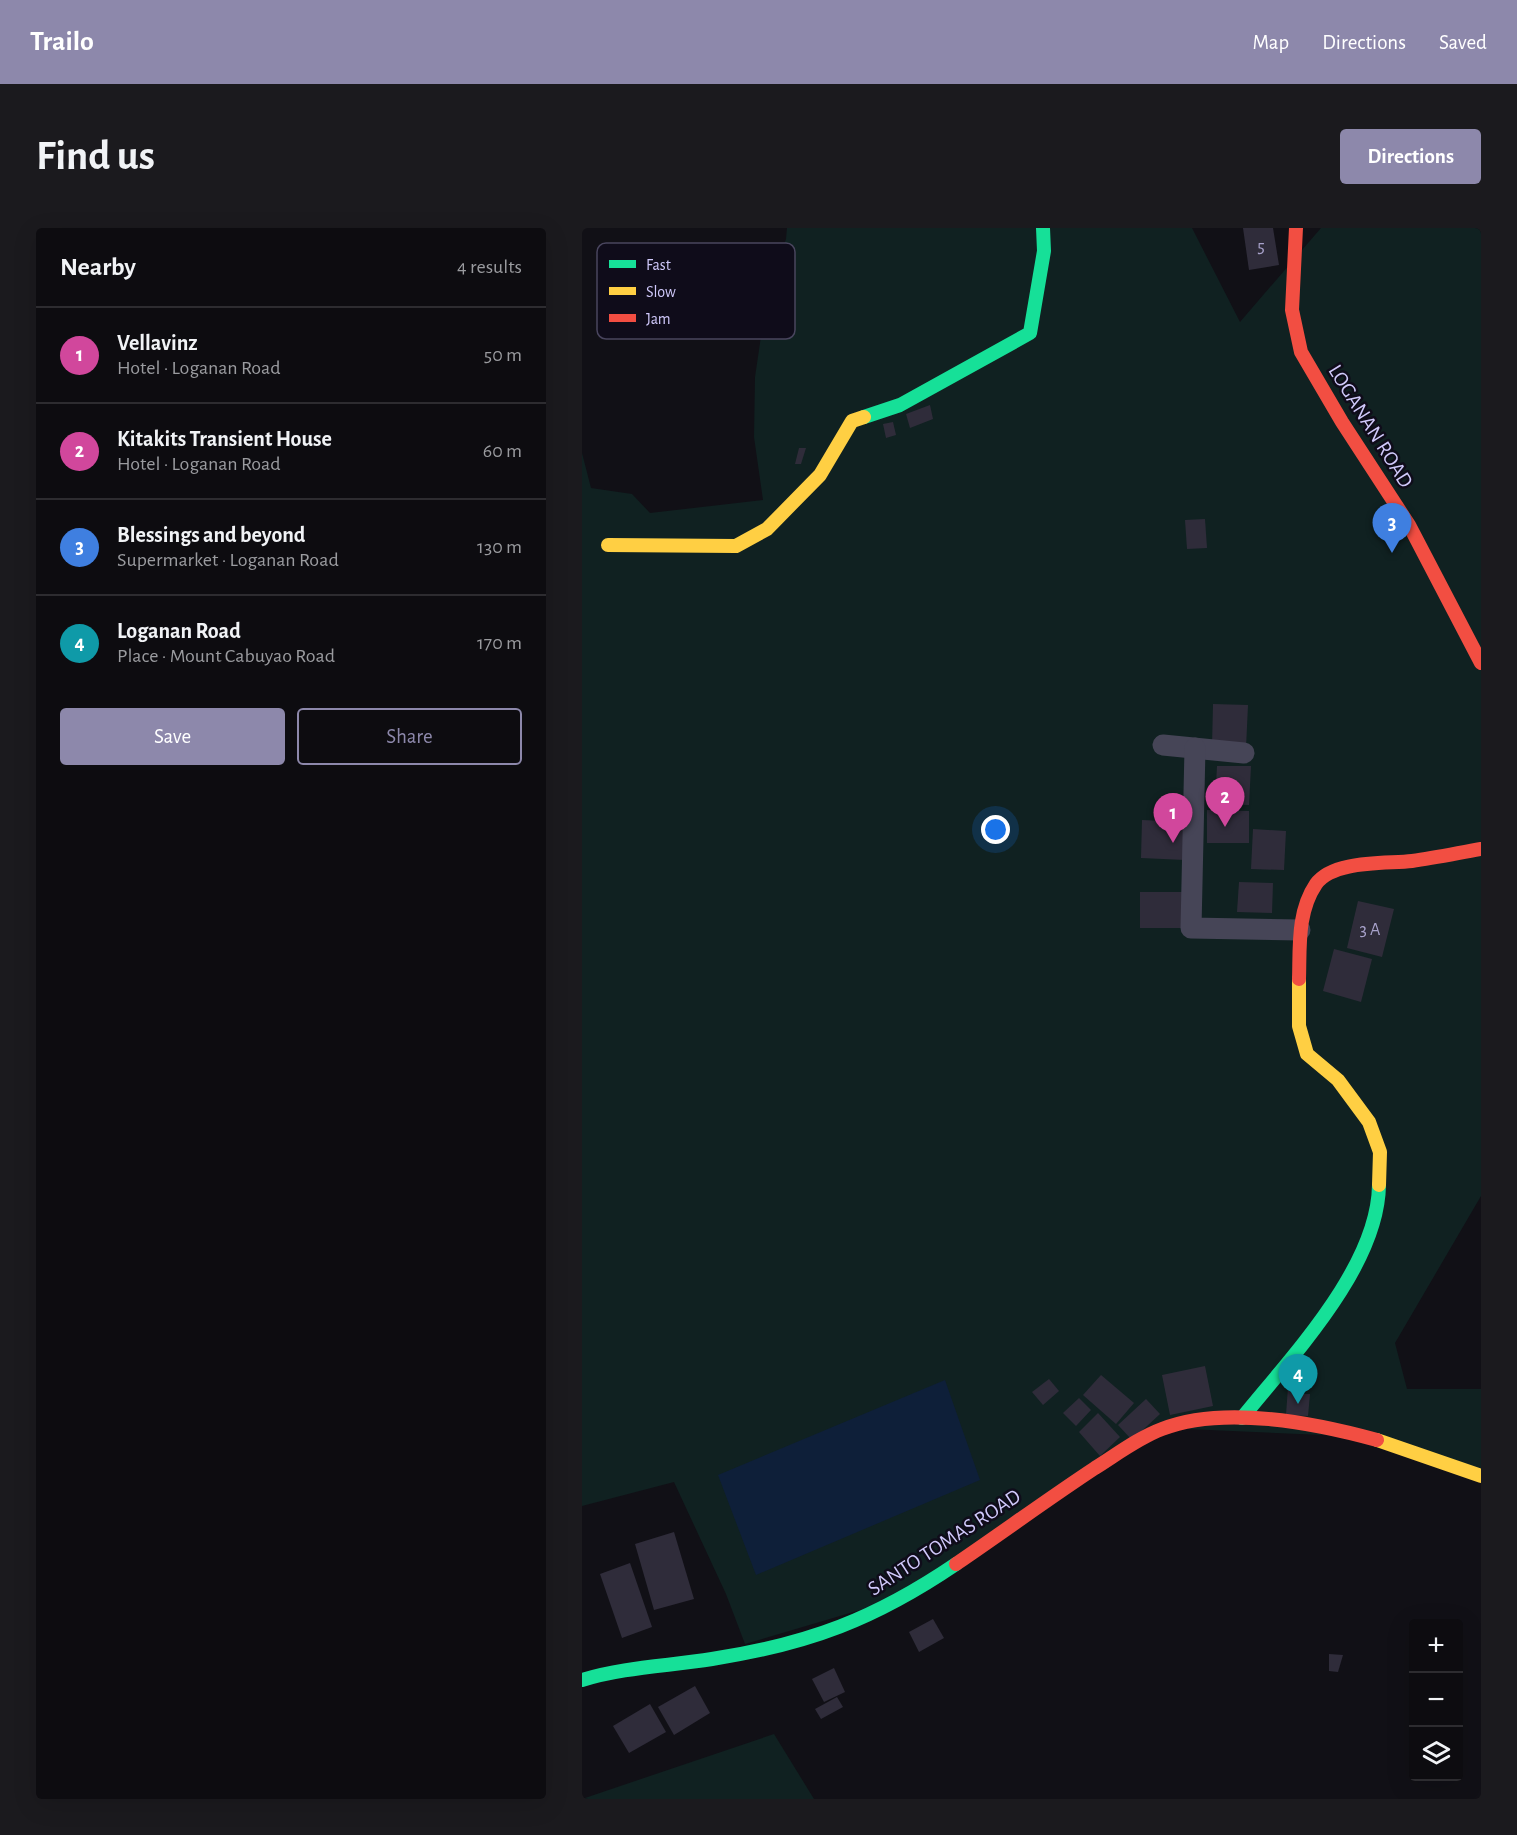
<!DOCTYPE html>
<html lang="en">
<head>
<meta charset="utf-8">
<style>
  body { margin:0; font-family:"Alegreya Sans",sans-serif; background:#1b1a1e; color:#f1f3f6 }
  .controls { position:absolute; right:18px; bottom:18px; display:grid; overflow:hidden; border-radius:6px; box-shadow:0 6px 24px #0002 }
  .controls button { width:54px; height:54px; display:grid; place-items:center; padding:0; border:0; border-bottom:2px solid #2d2c30; background:#0d0c10; color:#f1f3f6; font:30px sans-serif }
  .you { position:absolute; left:414px; top:602px; width:21px; height:21px; margin:-15px; border:4px solid #fff; border-radius:50%; background:#1a73e8; box-shadow:0 0 0 9px #1a73e833 }
  .badge { display:grid; place-items:center; width:39px; height:39px; border-radius:50%; background:#8d88ab; color:#fff; font-size:20px; font-weight:700 }
  .pin { position:absolute; translate:-50% -50px; filter:drop-shadow(0 2px 3px #0008) }
  .pin::after { content:''; position:absolute; top:32px; width:21px; height:18px; background:inherit; clip-path:polygon(0 0,100% 0,50% 100%) }
  .list { margin:0; padding:0; list-style:none }
  h2 { display:flex; justify-content:space-between; align-items:center; height:78px; margin:0; padding:0 24px; font-size:26px }
  h2 small { font-size:20px; font-weight:400; color:#9a9b9f }
  .list li { display:grid; grid-template-columns:39px 1fr auto; gap:18px; align-items:center; box-sizing:border-box; height:96px; padding:0 24px; border-top:2px solid #2d2c30 }
  .list b { display:block; font-size:22px; white-space:nowrap }
  .list p { margin:0; font-size:20px; white-space:nowrap; color:#9a9b9f }
  .list em { font-size:20px; font-style:normal; color:#9a9b9f }
  .actions { display:flex; gap:12px; padding:18px 24px }
  .actions a { flex:1; padding:14px 0; border:2px solid #8d88ab; border-radius:6px; text-align:center; font-size:21px; color:#8d88ab }
  .actions .main { background:#8d88ab; color:#fff }
  .icon { flex:none; width:33px; height:33px; fill:none; stroke:currentColor; stroke-width:2; stroke-linecap:round; stroke-linejoin:round }
  .map { position:relative; flex:none; width:899px; height:1571px; overflow:hidden; border-radius:6px }
  header { display:flex; align-items:center; gap:36px; box-sizing:border-box; height:84px; padding:0 30px; background:#8d88ab; color:#fff }
  header strong { font-size:28px }
  nav { display:flex; gap:33px; margin-inline-start:auto; font-size:21px }
  .intro { display:flex; align-items:center; justify-content:space-between; box-sizing:border-box; height:144px; padding:0 36px }
  h1 { margin:0; font-size:42px }
  .button { padding:15px 27px; border-radius:6px; background:#8d88ab; color:#fff; font-size:21px; font-weight:700 }
  main { display:flex; gap:36px; padding:0 36px }
  aside { flex:1; background:#0d0c10; border-radius:6px; box-shadow:0 6px 24px #0002 }
  .map>svg:first-child { display:block }
  .green { fill:#102121 }
  .water { fill:#0e1f39 }
  .building { fill:#2f2c3a }
  .lines { fill:none; stroke-linecap:round; stroke-linejoin:round }
  .street { stroke:#464557; stroke-width:21 }
  .fast { stroke:#16e098; stroke-width:14 }
  .slow { stroke:#ffcf43; stroke-width:14 }
  .jam { stroke:#f24e42; stroke-width:14 }
  .labels { text-anchor:middle; stroke-width:5; stroke-linejoin:round; paint-order:stroke }
  .number-label { font-size:18px; fill:#a8a2cb }
  .street-label { font-size:21px; fill:#d0c9fb; stroke:#0f0c1a }
  .key { fill:#0f0c1a; stroke:#49455e; stroke-width:1.5 }
  .key-label { font-size:16px; fill:#d0c9fb }
</style>
</head>
<body>
<header>
<strong>Trailo</strong>
<nav><a>Map</a><a>Directions</a><a>Saved</a></nav>
</header>
<div class="intro"><h1>Find us</h1><a class="button">Directions</a></div>
<main>
<aside>
<h2>Nearby<small>4 results</small></h2>
<ul class="list">
<li><span class="badge" style="background:#d1479c">1</span><div><b>Vellavinz</b><p>Hotel · Loganan Road</p></div><em>50 m</em></li>
<li><span class="badge" style="background:#d1479c">2</span><div><b>Kitakits Transient House</b><p>Hotel · Loganan Road</p></div><em>60 m</em></li>
<li><span class="badge" style="background:#3f7fe0">3</span><div><b>Blessings and beyond</b><p>Supermarket · Loganan Road</p></div><em>130 m</em></li>
<li><span class="badge" style="background:#0f9aa8">4</span><div><b>Loganan Road</b><p>Place · Mount Cabuyao Road</p></div><em>170 m</em></li>
</ul>
<div class="actions"><a class="main">Save</a><a>Share</a></div>
</aside>
<div class="map">
<svg width="899" height="1571" viewBox="0 0 899 1571">
  <rect width="100%" height="100%" fill="#111016"/>
  <g class="green">
    <polygon points="205,0 610,0 658,94 739,0 899,0 899,968 813,1115 825,1161 899,1161 899,1248 787,1209 582,1200 322,1369 163,1416 144,1366 92,1254 0,1278 0,225 9,260 50,266 68,285 181,272 172,209 173,149 186,61 204,11"/>
    <polygon points="192,1506 232,1571 0,1571"/>
  </g>
  <polygon class="water" points="363,1152 398,1252 174,1347 136,1247"/>
  <g class="building">
    <polygon points="661,0 691,0 697,37 667,42"/>
    <polygon points="348,177 351,191 328,200 324,186"/>
    <polygon points="311,194 314,207 304,210 301,196"/>
    <polygon points="217,220 224,220 219,236 213,236"/>
    <polygon points="623,291 625,320 605,321 603,292"/>
    <polygon points="631,476 666,477 664,520 630,519"/>
    <polygon points="635,538 669,538 667,577 633,576"/>
    <polygon points="625,582 667,583 667,615 625,615"/>
    <polygon points="560,592 604,594 603,632 559,630"/>
    <polygon points="671,601 704,603 702,642 669,641"/>
    <polygon points="657,654 691,655 690,685 655,684"/>
    <polygon points="558,664 600,664 599,700 558,700"/>
    <polygon points="776,673 812,681 800,729 765,720"/>
    <polygon points="752,721 790,731 779,774 741,763"/>
    <polygon points="623,1138 631,1178 588,1187 580,1147"/>
    <polygon points="519,1147 552,1175 534,1196 501,1167"/>
    <polygon points="467,1151 477,1163 461,1177 450,1164"/>
    <polygon points="706,1159 722,1160 721,1166 728,1166 726,1188 704,1187"/>
    <polygon points="497,1170 509,1182 494,1198 481,1185"/>
    <polygon points="564,1171 578,1186 550,1212 536,1197"/>
    <polygon points="516,1185 538,1209 518,1228 497,1204"/>
    <polygon points="92,1304 112,1371 72,1382 53,1316"/>
    <polygon points="48,1335 70,1399 40,1410 18,1346"/>
    <polygon points="351,1391 362,1410 337,1424 327,1404"/>
    <polygon points="747,1426 761,1427 756,1444 747,1443"/>
    <polygon points="252,1440 263,1464 242,1474 230,1451"/>
    <polygon points="113,1458 128,1485 92,1507 76,1479"/>
    <polygon points="255,1469 261,1479 239,1491 233,1481"/>
    <polygon points="68,1476 84,1504 47,1525 31,1498"/>
  </g>
  <g class="lines">
    <g class="street">
      <polyline points="581,517 662,525"/>
      <polyline points="613,520 609,700 718,702"/>
    </g>
    <g class="fast">
      <polyline points="282,189 318,177 448,105 462,23 461,0"/>
      <path d="M660,1190C710,1128 796,1039 797,957"/>
      <path d="M0,1452C42,1439 87,1438 130,1431C227,1416 293,1391 374,1336"/>
    </g>
    <g class="slow">
      <polyline points="26,317 154,318 185,301 238,247 270,193 282,189"/>
      <polyline points="717,751 717,798 725,826 756,852 787,894 798,924 797,957"/>
      <polyline points="795,1212 899,1248"/>
    </g>
    <g class="jam">
      <polyline points="714,0 710,82 719,124 760,194 827,297 899,435"/>
      <path d="M717,751C718,719 715,684 734,656C751,632 804,636 830,633C853,630 876,625 899,621"/>
      <path d="M374,1336C421,1304 466,1271 513,1240C534,1227 556,1210 580,1201C641,1177 733,1195 795,1212"/>
    </g>
  </g>
  <g class="labels">
    <g class="number-label">
      <text x="679" y="24">5</text>
      <text x="788" y="707">3 A</text>
    </g>
    <g class="street-label">
      <text transform="translate(789 198) rotate(58)" y="7">LOGANAN ROAD</text>
      <text transform="translate(362 1314) rotate(-33)" y="7">SANTO TOMAS ROAD</text>
    </g>
  </g>
  <rect x="15" y="15" width="198" height="96" rx="9" class="key"/>
  <rect x="27" y="32" width="27" height="8" fill="#16e098"/>
  <rect x="27" y="59" width="27" height="8" fill="#ffcf43"/>
  <rect x="27" y="86" width="27" height="8" fill="#f24e42"/>
  <g class="key-label">
    <text x="64" y="42">Fast</text>
    <text x="64" y="69">Slow</text>
    <text x="64" y="96">Jam</text>
  </g>
</svg>
<div class="controls">
<button>+</button>
<button>−</button>
<button><svg class="icon" aria-label="layers" viewBox="0 0 24 24"><path d="M12 4l9 5-9 5-9-5zM3 14l9 5 9-5"/></svg></button>
</div>
<div class="you"></div>
<div class="pin badge" style="left:591px;top:615px;background:#d1479c">1</div>
<div class="pin badge" style="left:643px;top:599px;background:#d1479c">2</div>
<div class="pin badge" style="left:810px;top:325px;background:#3f7fe0">3</div>
<div class="pin badge" style="left:716px;top:1176px;background:#0f9aa8">4</div>
</div>
</main>
</body>
</html>
